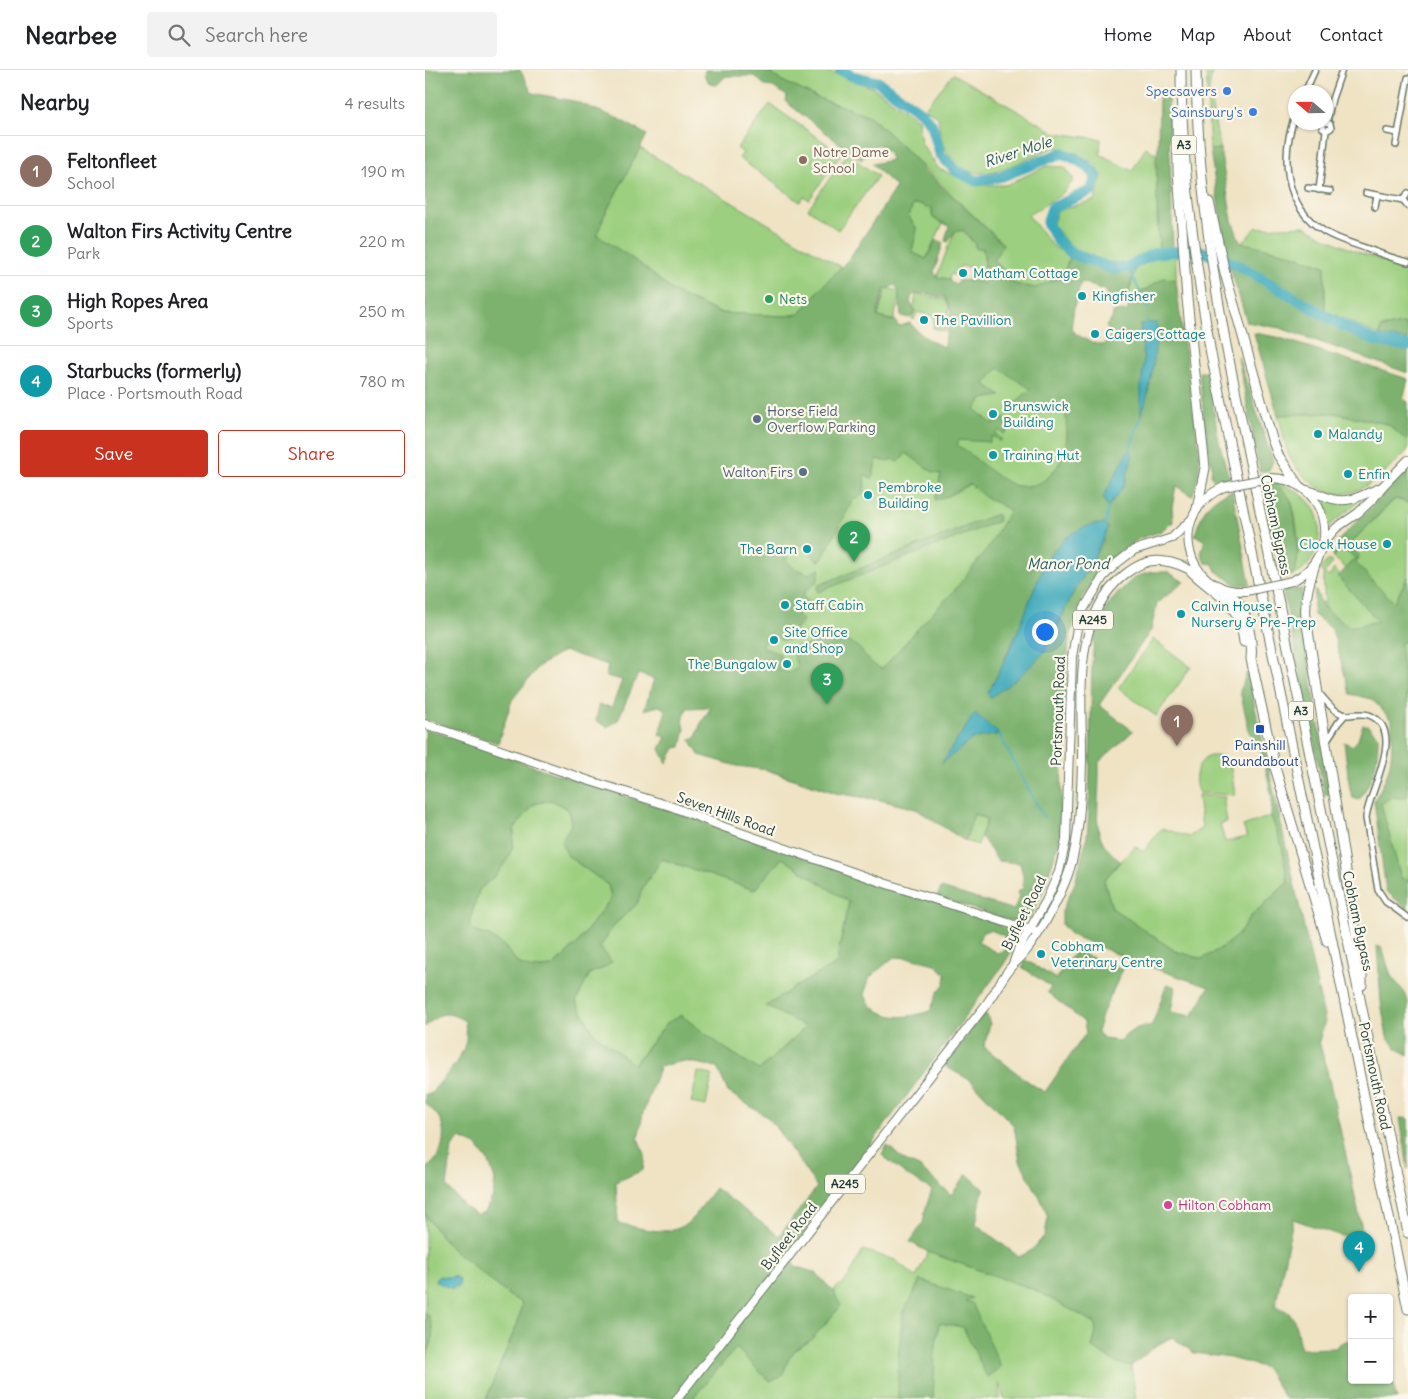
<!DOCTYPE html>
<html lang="en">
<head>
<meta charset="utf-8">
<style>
  body { margin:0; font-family:Delius,sans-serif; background:#f2f2f2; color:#202124 }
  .controls { position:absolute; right:15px; bottom:15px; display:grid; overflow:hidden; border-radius:5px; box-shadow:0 1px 4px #0004 }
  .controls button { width:45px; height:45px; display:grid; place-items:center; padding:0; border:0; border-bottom:1px solid #e0e0e0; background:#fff; color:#202124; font:25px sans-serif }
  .compass { position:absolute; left:863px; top:15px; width:45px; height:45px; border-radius:50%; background:#fff; box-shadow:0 1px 4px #0004; rotate:290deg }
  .you { position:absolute; left:619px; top:561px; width:18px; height:18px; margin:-12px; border:4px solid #fff; border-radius:50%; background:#1a73e8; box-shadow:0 0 0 8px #1a73e833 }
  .badge { display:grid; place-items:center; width:32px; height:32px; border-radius:50%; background:#c8321e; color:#fff; font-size:16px; font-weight:700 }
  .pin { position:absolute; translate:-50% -41px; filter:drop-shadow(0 1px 2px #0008) }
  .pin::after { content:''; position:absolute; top:26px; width:18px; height:15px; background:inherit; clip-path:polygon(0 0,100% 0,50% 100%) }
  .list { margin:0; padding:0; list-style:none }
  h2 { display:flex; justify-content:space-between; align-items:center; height:65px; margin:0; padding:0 20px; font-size:21px }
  h2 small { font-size:16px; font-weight:400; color:#757577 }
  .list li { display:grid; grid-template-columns:32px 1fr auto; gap:15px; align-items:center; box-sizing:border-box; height:70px; padding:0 20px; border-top:1px solid #e0e0e0 }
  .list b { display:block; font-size:19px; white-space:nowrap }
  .list p { margin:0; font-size:16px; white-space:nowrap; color:#757577 }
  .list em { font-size:16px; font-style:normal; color:#757577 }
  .actions { display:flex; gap:10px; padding:15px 20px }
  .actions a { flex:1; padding:11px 0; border:1px solid #c8321e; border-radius:5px; text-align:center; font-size:18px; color:#c8321e }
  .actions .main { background:#c8321e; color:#fff }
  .icon { flex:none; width:28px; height:28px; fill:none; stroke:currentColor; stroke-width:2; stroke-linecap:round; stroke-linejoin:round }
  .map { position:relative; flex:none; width:983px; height:1329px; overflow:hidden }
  header { display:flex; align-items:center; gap:30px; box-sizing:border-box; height:70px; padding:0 25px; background:#fff; border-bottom:1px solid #e0e0e0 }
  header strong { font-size:24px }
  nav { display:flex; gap:28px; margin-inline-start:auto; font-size:18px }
  .search { width:350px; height:45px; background:#f2f2f2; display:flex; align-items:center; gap:12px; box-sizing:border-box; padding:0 18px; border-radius:5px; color:#757577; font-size:19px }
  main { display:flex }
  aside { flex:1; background:#fff }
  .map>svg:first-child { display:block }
  .green { fill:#9ccf7f; stroke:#5e865a }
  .forest { fill:#7db26e; stroke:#4e7851; fill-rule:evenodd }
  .water { fill:#3ba9ba; stroke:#2d7377 }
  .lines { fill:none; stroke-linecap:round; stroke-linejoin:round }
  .stream { stroke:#3ba9ba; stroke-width:2 }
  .river { stroke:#3ba9ba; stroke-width:11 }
  .minor-casing { stroke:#687766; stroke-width:8 }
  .secondary-casing { stroke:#687766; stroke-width:10 }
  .primary-casing { stroke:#687766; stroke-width:10 }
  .trunk-casing { stroke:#687766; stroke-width:11 }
  .minor { stroke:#fff; stroke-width:5 }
  .secondary { stroke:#fff; stroke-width:8 }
  .primary { stroke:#fff; stroke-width:8 }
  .trunk { stroke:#fff; stroke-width:9 }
  .primary-bridge-casing { stroke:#687766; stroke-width:10; stroke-linecap:butt }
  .primary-bridge { stroke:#fff; stroke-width:8 }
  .shop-dot { fill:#3f7fe0; stroke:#fbf7ec; stroke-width:2 }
  .education-dot { fill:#8d6e63; stroke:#fbf7ec; stroke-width:2 }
  .culture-dot { fill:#0f9aa8; stroke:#fbf7ec; stroke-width:2 }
  .leisure-dot { fill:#2e9e5b; stroke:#fbf7ec; stroke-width:2 }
  .service-dot { fill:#5c6f8a; stroke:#fbf7ec; stroke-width:2 }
  .transit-dot { fill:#1a4fb4; stroke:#fbf7ec; stroke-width:2 }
  .hotel-dot { fill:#d1479c; stroke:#fbf7ec; stroke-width:2 }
  .labels { text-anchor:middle; stroke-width:4.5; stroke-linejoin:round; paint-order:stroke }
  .shield { fill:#fbf7ec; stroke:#61756b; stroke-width:1 }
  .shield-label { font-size:12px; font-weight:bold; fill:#1f3d34 }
  .shop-label { font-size:14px; fill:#366cbe; stroke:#fbf7ec; text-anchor:end }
  .education-label { font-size:14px; fill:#785e54; stroke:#fbf7ec; text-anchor:start }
  .culture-label { font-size:14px; fill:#0d838f; stroke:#fbf7ec; text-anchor:start }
  .leisure-label { font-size:14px; fill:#27864d; stroke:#fbf7ec; text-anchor:start }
  .service-label { font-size:14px; fill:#4e5e75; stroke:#fbf7ec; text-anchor:start }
  .street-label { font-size:14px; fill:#1f3d34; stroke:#fbf7ec }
  .transit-label { font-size:14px; fill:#164399; stroke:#fbf7ec }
  .hotel-label { font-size:14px; fill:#b23c85; stroke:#fbf7ec; text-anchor:start }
  .water-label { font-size:15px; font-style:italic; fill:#275d5c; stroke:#fbf7ec }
</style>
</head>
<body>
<header>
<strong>Nearbee</strong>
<div class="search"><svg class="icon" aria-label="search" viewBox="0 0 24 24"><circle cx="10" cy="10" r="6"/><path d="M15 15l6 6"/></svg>Search here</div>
<nav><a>Home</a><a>Map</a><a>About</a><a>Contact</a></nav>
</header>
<main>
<aside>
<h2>Nearby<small>4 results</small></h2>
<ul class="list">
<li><span class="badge" style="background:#8d6e63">1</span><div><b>Feltonfleet</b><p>School</p></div><em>190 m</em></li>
<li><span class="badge" style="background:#2e9e5b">2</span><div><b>Walton Firs Activity Centre</b><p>Park</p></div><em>220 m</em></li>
<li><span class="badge" style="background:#2e9e5b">3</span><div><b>High Ropes Area</b><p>Sports</p></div><em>250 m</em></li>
<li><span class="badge" style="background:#0f9aa8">4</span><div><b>Starbucks (formerly)</b><p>Place · Portsmouth Road</p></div><em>780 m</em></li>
</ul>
<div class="actions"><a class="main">Save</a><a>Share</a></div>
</aside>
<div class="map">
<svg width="983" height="1329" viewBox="0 0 983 1329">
  <rect width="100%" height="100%" fill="#fbf7ec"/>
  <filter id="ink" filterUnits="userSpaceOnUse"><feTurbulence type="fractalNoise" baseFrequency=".02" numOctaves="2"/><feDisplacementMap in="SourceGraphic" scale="10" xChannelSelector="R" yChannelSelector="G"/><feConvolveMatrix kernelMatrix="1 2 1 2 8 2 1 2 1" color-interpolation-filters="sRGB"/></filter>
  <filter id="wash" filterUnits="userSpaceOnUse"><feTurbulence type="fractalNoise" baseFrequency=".0096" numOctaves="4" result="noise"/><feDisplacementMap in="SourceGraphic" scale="20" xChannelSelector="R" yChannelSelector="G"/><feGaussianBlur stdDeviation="1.12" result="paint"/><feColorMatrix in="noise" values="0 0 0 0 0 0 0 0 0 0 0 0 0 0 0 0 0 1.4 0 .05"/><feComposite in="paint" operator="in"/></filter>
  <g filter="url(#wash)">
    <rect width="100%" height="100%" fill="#efe3c4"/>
    <g class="green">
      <polygon points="340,0 399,0 449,18 493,49 496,73 514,99 552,115 581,115 622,96 640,97 649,110 636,125 603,145 628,176 645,187 637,206 611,218 589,214 569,189 578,174 445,46 393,28 357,11"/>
      <polygon points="781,0 787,0 784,22 795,79 785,80"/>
      <path d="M528,4L631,63L676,69L675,84L707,101L721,77L732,85V144L734,180L721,183L701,193L682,192L646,178L628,154L632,141L670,130L677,106L670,94L653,84L629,77C609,86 565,110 544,101C535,98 524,86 519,77C515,69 515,56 513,47L500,38Z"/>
      <polygon points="345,34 416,84 384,130 379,126 375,132 314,88 318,83 312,78"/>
      <polygon points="215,78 416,197 394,220 375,244 359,246 295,243 249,222 214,193 171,165 179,146"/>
      <polygon points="422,84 453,106 413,160 383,139"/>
      <polygon points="496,134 506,135 508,148 518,153 501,189 486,182 492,159 483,146 488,135"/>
      <polygon points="533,156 549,173 558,178 560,196 555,212 543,211 546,197 535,196 532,206 526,204 524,209 512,207 523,177"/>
      <path d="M880,156C912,176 947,188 983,198V255L977,254L956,258L955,266L900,240V196L862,183L815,173L821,169L830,158Z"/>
      <polygon points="751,185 751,210 739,209 703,230 710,199 730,186"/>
      <polygon points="461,218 475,221 469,250 453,247"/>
      <polygon points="491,224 525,230 520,261 508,258 509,246 492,242 489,250 487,249"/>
      <polygon points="556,274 693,329 491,739 456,730 411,723 272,677 295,613 315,286 490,340"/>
      <path d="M909,343L963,354L983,372V380C957,406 922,443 886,412C877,405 869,396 864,386C859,373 857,358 853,345Z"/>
      <path d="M850,413C865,415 882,426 890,440C901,461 891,499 867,506C878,492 872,447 866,431C863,424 855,418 850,413Z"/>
      <polygon points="891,426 937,429 901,458 900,450 903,443 900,434 894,432"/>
      <polygon points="970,429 983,433 983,507 969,532 952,516 930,493 934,488 924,475"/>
      <polygon points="918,477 930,488 921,498 908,487"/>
      <polygon points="903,490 908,493 899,503 904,507 909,499 915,505 914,507 954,551 925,558 900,539 898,503 895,499"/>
      <polygon points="969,563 983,567 983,835 953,726 981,709"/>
      <polygon points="728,569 766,597 731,646 693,618"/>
      <path d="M785,686H799L805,692L810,725L774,723C767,711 771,691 785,686Z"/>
      <polygon points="773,725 800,727 799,733 802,752 795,754 800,772 822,767 818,756 846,746 857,775 863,812 826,846 813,865 796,878 777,889 750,881 687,838 679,810 710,776 718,782 737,758 764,767 777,758"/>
      <polygon points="126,730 144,740 146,754 143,786 183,815 186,828 152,874 127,897 106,899 93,893 78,875 64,866 50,862 44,854 54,820 73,803 88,776 89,759 109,734"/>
      <polygon points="549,744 562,749 553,775 540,771"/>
      <polygon points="357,787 424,832 411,894 370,917 342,936 381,957 334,1000 298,977 242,953 208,995 169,963 151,931 165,903 179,898 175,877 190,854 212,834 218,817 237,789 329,820"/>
      <polygon points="273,1002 287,1005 281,1036 266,1033"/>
      <polygon points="0,1145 26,1178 85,1226 97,1233 93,1252 61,1329 0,1329 0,1289 7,1272 4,1246 0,1242"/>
      <path d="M438,1180L470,1190L491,1207L503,1182L610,1220L670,1253L671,1263L667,1277L690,1292L706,1296L711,1329H579L574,1313L575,1329H504L506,1246L531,1233L547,1228L495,1210C479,1236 478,1297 475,1329H267L311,1278L345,1311L357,1306L364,1288L371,1279L385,1271L415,1237L408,1221L423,1208Z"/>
    </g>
    <g class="forest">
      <path d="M0,0H95L107,23L149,31L194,49L222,65L179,146L172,165L214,193L249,222L295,243L359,246L375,244L394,220L424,189L471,117L447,94L466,90L464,83L453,74L436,90L361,32L362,26L348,17L340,16L330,6H301L292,15L285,14L279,5L280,0H340L357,11L393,28L445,46L479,78L501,102L578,174L569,190L589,214L611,218L637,206L645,187C664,196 688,204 710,199L702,227L694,223L692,237L685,238L682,227V221L656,212L649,237L646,260C657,268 666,274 679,275L686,265L681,256L687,249L688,242L703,241V230L739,208L751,210C755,251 762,291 767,332C771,366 781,393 767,426L751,416L747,437L748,452L734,462L715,468L693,483L676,500L656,530L644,570L638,645L635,768L619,819L604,849L586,851L512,827L516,818L589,840L594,826L592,823L594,820L598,819V805L595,793L573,791L556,766L562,749L549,744L540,771L491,739L456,730L411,723L343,700L312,696L274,685L265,669L271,668L275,655L286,637L262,638L258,651L260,659L256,677L250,678L242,693L235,679L241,667L234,665L241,640L234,636L219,640L229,609L213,604L193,650L183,657L171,651L174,635L187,637L197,610L181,606L183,595L139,581L114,596L87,630L73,673L0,649ZM496,134L503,139L506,136L508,148L524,156L520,171L523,172L529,162L539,160L549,173L551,179L558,178L560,196L562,197L559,213L534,210L532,214L526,213L524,209L512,207L509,202L518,173L511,169L501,189L487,182L492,159L483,146L488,135ZM470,215L473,219L476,246L485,248L490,241L485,232L487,225C503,221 506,226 520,227L526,241L519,277C506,272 494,264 485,253L473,257L471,251L462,250L452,246L459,220ZM573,298L606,319L591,332L599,340L629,338L640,342C644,366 643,388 624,406C618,411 616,413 608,415C601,416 595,417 589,415C567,406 551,387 532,375L534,370L565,372L566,367H569L573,371L577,370L571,364L574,360L579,364L584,360L579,348L568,354L550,340L557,329L576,326L560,314ZM481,383L509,403L516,404L510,430L523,426L545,414L560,427L585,440L563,478L528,522L496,555L457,599C441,593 440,579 425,572C420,569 408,568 402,568C390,569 386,578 372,576L368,581L372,598L364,603L353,600L355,584L339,578L337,575L345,563L357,570H365L369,565L371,557L374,556L378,550L368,541L372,533L382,538L384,532L378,527L380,522L392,511L395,498L384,504L369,498L361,490L365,475L382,476L387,485L393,491L397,489L429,428L432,430L440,422L439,404L447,409L452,389L463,392L466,389L473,392ZM679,469L665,496L649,521L633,556L564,623L596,554L610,516L627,481Z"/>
      <polygon points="734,26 743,26 748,179 734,180 731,89 733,78"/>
      <polygon points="795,79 807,150 815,172 862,183 900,196 900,240 803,186 798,165 785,80"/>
      <polygon points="805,197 812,199 923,263 952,275 983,280 983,303 855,258 822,252"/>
      <polygon points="977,254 983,255 983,270 955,266 956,258"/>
      <polygon points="829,263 852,267 983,309 978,329 983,332 983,372 963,354 909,343 853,345"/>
      <polygon points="813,287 848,391 844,400 835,402"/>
      <polygon points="774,302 782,302 794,371 804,408 788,409 786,405 787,396 780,358"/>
      <path d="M983,398V433L973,429L968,430L924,475L934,485L931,493L952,516L969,532L983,507V571L975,573L983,639V725L977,728L967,727L956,734L976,808L983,809V840L961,821L949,730C968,700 967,686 967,651L947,629L925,624L907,559L888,544L890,520L900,539L925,557L953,551L913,507L930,488L917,476L908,487L907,485L916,476L912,472Z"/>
      <path d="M850,413C855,418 863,424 866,431C870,443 878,497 867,505C865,507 859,507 856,508L836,416Z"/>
      <path d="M807,421L825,514L812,515L791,501L788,494L780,493L776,483L780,471L770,465C777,442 783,428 807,421Z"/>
      <polygon points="572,444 574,451 393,522 392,518 394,515"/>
      <path d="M726,502H743L759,512L732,533L726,560L674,635L708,661L674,692C674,704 674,716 673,728C672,758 670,770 695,791L679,810L687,838L750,881L777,889L796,878L813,865L826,846L863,813L857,775L846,746L847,727L837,683L824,660L815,621L822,602L900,951L894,971L904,1009L938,1163L916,1166L868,1149L850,1237C875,1242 869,1259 876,1279L910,1278L916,1273L927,1269V1310H964V1299L972,1329H860L841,1298L805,1288L769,1283L747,1267L729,1277L706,1296L690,1292L667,1277L671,1263L670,1253L610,1220L503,1182L485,1172L498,1153L501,1137L507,1120L483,1106L457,1085L462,1075L480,1091L494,1097L526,1125L542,1104L558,1119L551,1154L594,1187L607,1180L620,1165L623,1148L618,1134L595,1091L589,1056L546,1011L520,996L558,944L562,945L565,954L559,977C579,992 598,1010 620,1022L661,963L659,952L622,922L626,917L597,897L601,890L631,909L650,881L698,899L678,942L672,962L680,969L695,971C705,961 712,956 727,955L742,914L750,917L746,942L767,946L784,917L711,892L646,865L637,855V841L650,813L662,767L664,741L667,592L669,570L683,535L695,521L710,507Z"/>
      <polygon points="877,519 875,539 905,724 900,726 858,521"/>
      <path d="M938,654L943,656L953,666C953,693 949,707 934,730L928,728L925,720L919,672L927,676L933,670Z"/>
      <path d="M0,658L122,701L244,740L429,805L551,844L590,863L591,874L579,894L441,1081L412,1116L365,1186L370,1196L391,1203L408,1221L416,1236L385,1271L371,1279L364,1288L357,1306L345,1312L311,1278L267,1329H61L93,1252L97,1233L85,1226L26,1178L0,1145V1099C14,1091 20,1074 18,1058C17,1048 7,1039 0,1033V1024H6C18,1006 36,993 41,971C42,965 40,957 40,951C20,940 16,942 0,957ZM126,730L144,740L146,754L136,772L143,786L183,815L186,828L152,874L127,897L106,899L93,893L78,875L64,866L50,862L44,854L54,820L73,803L83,788L88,776L89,759L109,734ZM357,788L424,832L411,894L370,917L341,936L381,957L334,1000L298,977L256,945L242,953L209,995L169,963L151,932L165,903L179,898L187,892L175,877L190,854L212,834L218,817L237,789L329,820ZM565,860L578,865L583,874L581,880L572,883L553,872L558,862ZM469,887L485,888L510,894L521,904L520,913L513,922L505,941C486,947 465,951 448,937C444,934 442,928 439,924L445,907ZM259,991L292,997L303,1022L345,1049L392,1117L354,1166L290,1118C282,1128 275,1140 267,1149C248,1170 216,1158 193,1153L191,1112L218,1100L220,1084L213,1069L218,1043L235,996ZM35,1068L51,1075L64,1092L70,1110L68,1126L60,1142L52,1145L39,1136L22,1117L27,1077Z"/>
      <polygon points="952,876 957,878 966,906 980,923 983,931 983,985 971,978 962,967 956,932"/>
      <polygon points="975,1048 983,1048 983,1099"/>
      <polygon points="495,1210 547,1228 540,1231 547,1233 576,1297 562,1307 538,1257 514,1253 510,1284 508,1328 472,1329 473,1326 473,1288 478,1241 487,1228"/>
      <path d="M0,1242C13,1257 7,1273 0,1289Z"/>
    </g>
    <g class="water">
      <path d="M722,253H732C730,286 727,316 716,347V317L719,290L715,255Z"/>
      <polygon points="705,378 708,384 699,416 683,437 678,428"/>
      <path d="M671,454H680L683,458L665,496L649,521L619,583L594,607L565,628L563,623C575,600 587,577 596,553C612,514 623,463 671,454Z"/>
      <polygon points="550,643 574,664 547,669 516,694"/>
      <path d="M15,1206L23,1207L28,1206L33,1208L35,1213C31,1224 19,1215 11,1212L10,1209Z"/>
    </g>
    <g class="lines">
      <g class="stream">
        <polyline points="703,197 723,239"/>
        <polyline points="722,250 722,253"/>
        <polyline points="705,378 716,347"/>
        <polyline points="680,454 683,437"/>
        <polyline points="574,664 619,748"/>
      </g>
      <path class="river" d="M415,0L427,6L453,12L496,42L507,55L515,84L531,101L552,111L577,106L637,83C651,88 661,94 671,105L667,120L627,138L622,153L633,171L648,184L688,199L703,197L730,183L773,180L813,195L913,253L950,271L983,276"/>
    </g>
  </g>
  <g filter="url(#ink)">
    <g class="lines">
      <g class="minor-casing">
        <g id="minor">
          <polyline points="880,22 890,0"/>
          <path d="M871,43C855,85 858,136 900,162C914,170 929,174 943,179C956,184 969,189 983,192"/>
          <polyline points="902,52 907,29 917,0"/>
          <polyline points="962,61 973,63"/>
          <polyline points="971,75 983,8"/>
          <polyline points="883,118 905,121"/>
          <polyline points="894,120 901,61 897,57 898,54 902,52 905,54 906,58 901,61"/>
          <polyline points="941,123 978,130 983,136"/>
          <polyline points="978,130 983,123"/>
          <polyline points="950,137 952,125"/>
          <path d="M894,623C902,632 910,645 924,645C930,644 937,643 944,645C983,660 943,722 941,748L953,820L961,832L983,848"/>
          <polyline points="902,670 913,653 920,645"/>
        </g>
      </g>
      <g class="secondary-casing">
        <polyline id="secondary" points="0,654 162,710 248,737 299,757 459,813 611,862"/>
      </g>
      <g class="primary-casing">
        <g id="primary">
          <path d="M843,408C903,406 921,485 867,511"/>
          <path d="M799,417C741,442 758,524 821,521"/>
          <path d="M881,420C890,422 898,426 907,429C926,434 940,423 957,417"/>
          <polyline points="899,472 911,458 933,443 949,428 957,417 983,390"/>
          <polyline points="588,894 593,880 621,831 634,802 641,770 647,587 652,558 658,540 678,507 692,493 709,480 747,468 766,450"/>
          <path d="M252,1329L560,936C569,924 576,910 585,898C589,893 594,890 598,885C617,862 642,816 648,787C655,757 656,725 657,693C658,631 645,549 699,505C710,496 723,489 737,491C753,492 766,501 779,507"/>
        </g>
      </g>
      <g class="trunk-casing">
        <g id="trunk">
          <path d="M756,0C756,95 770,190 786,284L983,1239"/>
          <path d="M771,0C772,92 784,184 801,275L983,1163"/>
          <polyline points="752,48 753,101 762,229 780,398 772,439"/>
          <polyline points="784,132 800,203 847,369 853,385 873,415"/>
          <path d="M891,491C885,510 879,527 881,548L937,901V915"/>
          <path d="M766,501C781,517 805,528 814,549C817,556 818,565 819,572"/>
          <path d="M793,516C799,521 807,525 812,531C823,545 828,572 826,589L849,694L902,871"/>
        </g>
      </g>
      <use href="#minor" class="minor"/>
      <use href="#secondary" class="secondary"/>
      <use href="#primary" class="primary"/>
      <use href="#trunk" class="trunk"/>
      <g class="primary-bridge-casing">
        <g id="primary-bridge">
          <polyline points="799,417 843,408"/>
          <polyline points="821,521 867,511"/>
        </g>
      </g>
      <use href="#primary-bridge" class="primary-bridge"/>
    </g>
  </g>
  <g class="shop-dot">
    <circle cx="802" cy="21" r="5"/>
    <circle cx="828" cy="42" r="5"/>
  </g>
  <circle class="education-dot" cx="378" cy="90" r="5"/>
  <g class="culture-dot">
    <circle cx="538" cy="203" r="5"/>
    <circle cx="657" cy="226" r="5"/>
    <circle cx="499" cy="250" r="5"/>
    <circle cx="670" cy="264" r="5"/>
    <circle cx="568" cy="344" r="5"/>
    <circle cx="893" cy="364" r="5"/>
    <circle cx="568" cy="385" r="5"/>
    <circle cx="923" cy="404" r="5"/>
    <circle cx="443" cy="425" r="5"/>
    <circle cx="962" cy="474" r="5"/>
    <circle cx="382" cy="479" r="5"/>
    <circle cx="360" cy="535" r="5"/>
    <circle cx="756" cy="544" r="5"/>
    <circle cx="349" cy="570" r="5"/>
    <circle cx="362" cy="594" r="5"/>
    <circle cx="616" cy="884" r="5"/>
  </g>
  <circle class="leisure-dot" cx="344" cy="229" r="5"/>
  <g class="service-dot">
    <circle cx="332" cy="349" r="5"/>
    <circle cx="378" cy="402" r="5"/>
  </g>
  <rect class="transit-dot" x="830" y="654" width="10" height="10" rx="2.5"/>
  <circle class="hotel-dot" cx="743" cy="1135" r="5"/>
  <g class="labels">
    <g class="shield">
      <rect x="746.5" y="65.5" width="25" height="19" rx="4"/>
      <rect x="648" y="540.5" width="40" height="19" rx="4"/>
      <rect x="863.5" y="631.5" width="25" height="19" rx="4"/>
      <rect x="400" y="1104.5" width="40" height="19" rx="4"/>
    </g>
    <g class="shield-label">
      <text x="759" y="79">A3</text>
      <text x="668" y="554">A245</text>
      <text x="876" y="645">A3</text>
      <text x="420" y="1118">A245</text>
    </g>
    <g class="shop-label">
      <text x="792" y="26">Specsavers</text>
      <text x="818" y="47">Sainsbury's</text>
    </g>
    <g class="education-label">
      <text x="388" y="87">Notre Dame<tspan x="388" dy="16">School</tspan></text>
    </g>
    <g class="culture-label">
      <text x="548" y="208">Matham Cottage</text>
      <text x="667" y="231">Kingfisher</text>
      <text x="509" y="255">The Pavillion</text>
      <text x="680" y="269">Caigers Cottage</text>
      <text x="578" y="341">Brunswick<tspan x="578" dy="16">Building</tspan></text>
      <text x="903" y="369">Malandy</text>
      <text x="578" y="390">Training Hut</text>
      <text x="933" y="409">Enfin</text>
      <text x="453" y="422">Pembroke<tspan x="453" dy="16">Building</tspan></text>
      <text x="952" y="479" text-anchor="end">Clock House</text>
      <text x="372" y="484" text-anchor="end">The Barn</text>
      <text x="370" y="540">Staff Cabin</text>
      <text x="766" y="541">Calvin House -<tspan x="766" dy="16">Nursery &amp; Pre-Prep</tspan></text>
      <text x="359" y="567">Site Office<tspan x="359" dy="16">and Shop</tspan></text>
      <text x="352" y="599" text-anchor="end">The Bungalow</text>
      <text x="626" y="881">Cobham<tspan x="626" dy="16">Veterinary Centre</tspan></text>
    </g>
    <g class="leisure-label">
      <text x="354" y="234">Nets</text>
    </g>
    <g class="service-label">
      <text x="342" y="346">Horse Field<tspan x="342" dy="16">Overflow Parking</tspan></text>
      <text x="368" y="407" text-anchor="end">Walton Firs</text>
    </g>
    <g class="street-label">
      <text transform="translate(851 455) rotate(78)" y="5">Cobham Bypass</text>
      <text transform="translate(633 641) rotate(-88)" y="5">Portsmouth Road</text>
      <text transform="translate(301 744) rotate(20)" y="5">Seven Hills Road</text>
      <text transform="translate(599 843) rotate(-63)" y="5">Byfleet Road</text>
      <text transform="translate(933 851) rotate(78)" y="5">Cobham Bypass</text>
      <text transform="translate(950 1006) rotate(78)" y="5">Portsmouth Road</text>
      <text transform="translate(364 1166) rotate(-52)" y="5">Byfleet Road</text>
    </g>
    <g class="transit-label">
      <text x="835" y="680">Painshill<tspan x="835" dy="16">Roundabout</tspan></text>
    </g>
    <g class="hotel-label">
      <text x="753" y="1140">Hilton Cobham</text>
    </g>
    <g class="water-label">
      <text transform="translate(593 82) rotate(-18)" y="5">River Mole</text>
      <text x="643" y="499">Manor Pond</text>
    </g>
  </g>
</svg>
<div class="controls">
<button>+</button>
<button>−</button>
</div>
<svg class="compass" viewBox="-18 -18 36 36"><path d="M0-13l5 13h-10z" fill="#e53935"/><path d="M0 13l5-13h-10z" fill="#757577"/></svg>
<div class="you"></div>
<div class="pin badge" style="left:752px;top:676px;background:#8d6e63">1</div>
<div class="pin badge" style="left:429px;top:492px;background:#2e9e5b">2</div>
<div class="pin badge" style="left:402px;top:634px;background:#2e9e5b">3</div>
<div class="pin badge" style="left:934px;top:1202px;background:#0f9aa8">4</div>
</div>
</main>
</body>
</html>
